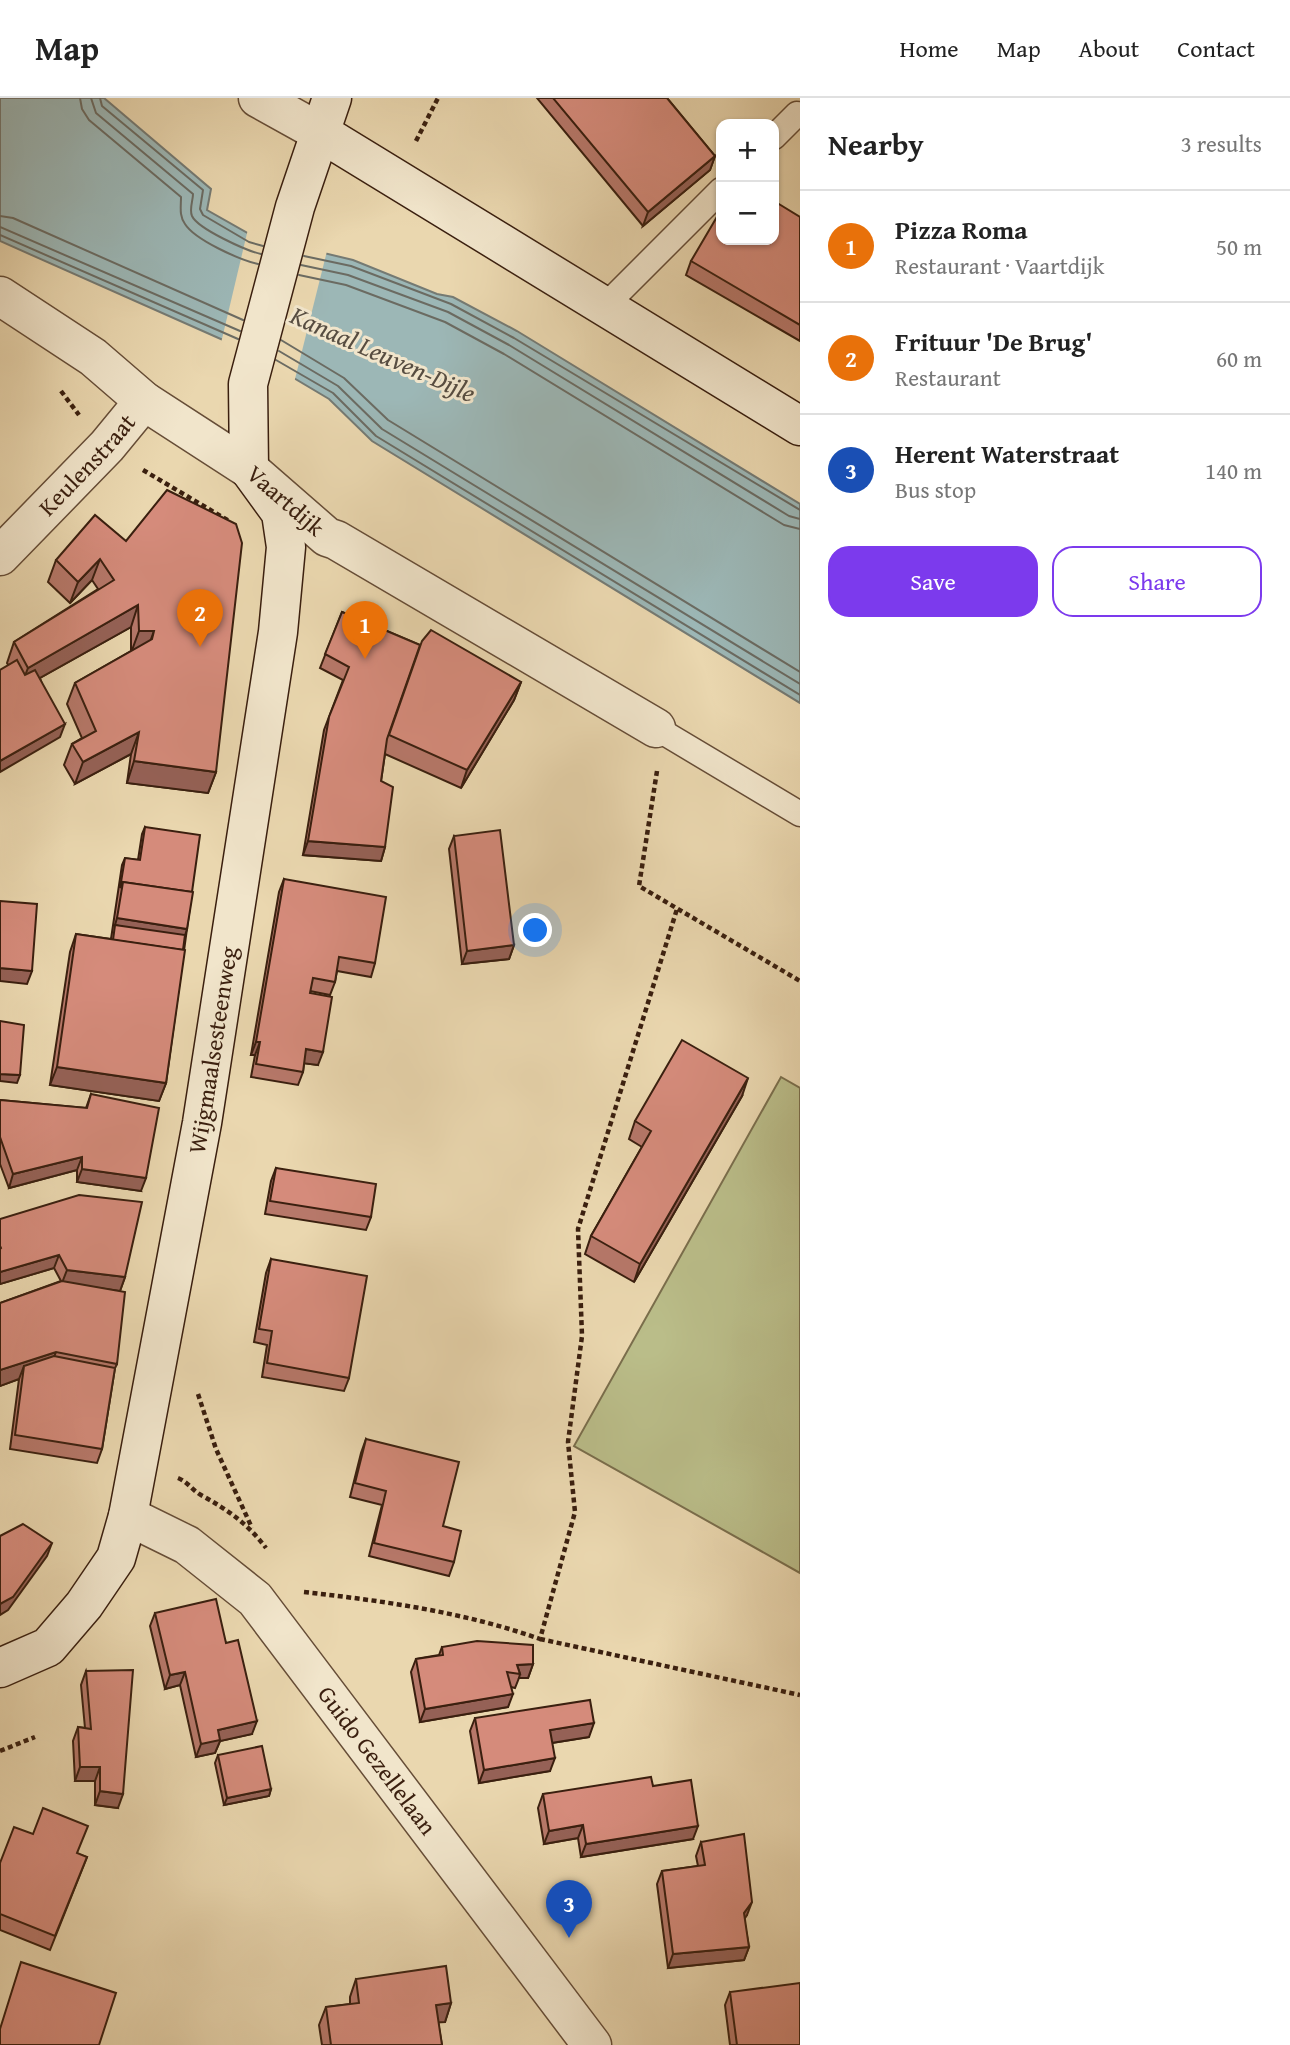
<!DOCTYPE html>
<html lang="en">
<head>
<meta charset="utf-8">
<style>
  body { margin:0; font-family:"Gentium Book Plus",serif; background:#f6f6f6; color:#222 }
  .controls { position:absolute; right:21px; top:21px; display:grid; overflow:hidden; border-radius:14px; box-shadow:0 2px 5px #0004 }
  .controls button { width:63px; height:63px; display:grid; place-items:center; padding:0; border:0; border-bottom:2px solid #e0e0e0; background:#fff; color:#222; font:35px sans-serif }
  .you { position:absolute; left:536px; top:833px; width:24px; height:24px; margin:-18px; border:5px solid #fff; border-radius:50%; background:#1a73e8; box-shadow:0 0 0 10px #1a73e833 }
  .badge { display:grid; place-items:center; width:46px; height:46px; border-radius:50%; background:#7c3aed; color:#fff; font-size:23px; font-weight:700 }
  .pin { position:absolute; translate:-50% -58px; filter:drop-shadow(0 2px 4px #0008) }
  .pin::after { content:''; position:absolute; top:37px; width:24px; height:21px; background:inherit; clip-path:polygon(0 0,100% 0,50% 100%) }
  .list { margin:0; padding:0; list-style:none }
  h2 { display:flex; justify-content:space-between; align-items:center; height:91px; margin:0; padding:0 28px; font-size:30px }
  h2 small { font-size:23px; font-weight:400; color:#767676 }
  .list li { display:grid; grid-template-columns:46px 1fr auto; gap:21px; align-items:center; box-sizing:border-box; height:112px; padding:0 28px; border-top:2px solid #e0e0e0 }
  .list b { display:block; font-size:26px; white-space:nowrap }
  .list p { margin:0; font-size:23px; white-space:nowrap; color:#767676 }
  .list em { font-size:23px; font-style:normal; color:#767676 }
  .actions { display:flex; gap:14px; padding:21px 28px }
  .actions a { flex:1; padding:16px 0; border:2px solid #7c3aed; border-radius:21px; text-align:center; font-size:24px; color:#7c3aed }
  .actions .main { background:#7c3aed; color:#fff }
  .map { position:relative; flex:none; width:800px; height:1947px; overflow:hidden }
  header { display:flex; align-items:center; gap:42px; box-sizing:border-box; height:98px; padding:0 35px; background:#fff; border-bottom:2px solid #e0e0e0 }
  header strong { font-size:33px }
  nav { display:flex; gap:38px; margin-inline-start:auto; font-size:24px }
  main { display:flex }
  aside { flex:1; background:#fff }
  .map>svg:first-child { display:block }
  .green { fill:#babd89; stroke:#7a6e4c; stroke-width:2 }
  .water { fill:#9cb7b6; stroke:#757a73; stroke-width:2 }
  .pier { fill:#ead7af }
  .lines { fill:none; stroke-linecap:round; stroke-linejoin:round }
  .shore { stroke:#6b6b62; stroke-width:2 }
  .lane-casing { stroke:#664d37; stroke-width:27 }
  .street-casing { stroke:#664d37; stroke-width:41 }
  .secondary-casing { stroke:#3a1f0f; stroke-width:41 }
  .path { stroke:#3a1f0f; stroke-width:4.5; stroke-dasharray:5 3.5; stroke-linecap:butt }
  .lane { stroke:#f1e5cb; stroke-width:24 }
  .street { stroke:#f1e5cb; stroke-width:38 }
  .secondary { stroke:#f1e5cb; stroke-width:38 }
  .wall { fill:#b7786a; stroke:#3a1f0f; stroke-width:2 }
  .shaded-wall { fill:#956156; stroke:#3a1f0f; stroke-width:2 }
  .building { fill:#d58b7b; stroke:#3a1f0f; stroke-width:2 }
  .labels { text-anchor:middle; stroke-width:6; stroke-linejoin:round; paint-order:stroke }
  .street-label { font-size:24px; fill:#3a1f0f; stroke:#f1e5cb }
  .water-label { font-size:26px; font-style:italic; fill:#574d41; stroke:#f1e5cb }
</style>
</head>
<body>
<header>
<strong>Map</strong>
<nav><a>Home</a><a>Map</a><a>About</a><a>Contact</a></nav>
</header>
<main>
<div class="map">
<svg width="800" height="1947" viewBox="0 0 800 1947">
  <rect width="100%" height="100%" fill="#ead7af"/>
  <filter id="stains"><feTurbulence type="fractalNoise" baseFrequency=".00286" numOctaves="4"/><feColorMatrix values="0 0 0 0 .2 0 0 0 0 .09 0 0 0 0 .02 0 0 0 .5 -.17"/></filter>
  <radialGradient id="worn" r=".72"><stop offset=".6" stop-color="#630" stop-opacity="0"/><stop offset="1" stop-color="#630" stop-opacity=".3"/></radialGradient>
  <polygon class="green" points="781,979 800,990 800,1475 574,1348"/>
  <polygon class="water" points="0,0 104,0 211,91 207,112 253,138 353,162 437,196 453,199 517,233 800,406 800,605 372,343 329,301 250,254 0,143"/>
  <polygon class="pier" points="248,131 327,153 294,285 221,245"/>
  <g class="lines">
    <g class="shore">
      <path d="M80,0L82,11L89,22L181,99C181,109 179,118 185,126C195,142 240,162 258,166"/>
      <path d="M91,0L96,15L193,96C193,103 189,111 192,118C198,131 247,153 261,156"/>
      <polyline points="100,0 102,8 203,92 200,111 203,117 249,144 263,148"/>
      <polyline points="0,118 13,120 243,222"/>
      <polyline points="0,129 240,233"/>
      <polyline points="0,137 238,241"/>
      <polyline points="304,158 351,168 451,206 514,240 800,412"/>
      <polyline points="301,167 348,177 448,214 509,247 789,418 800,421"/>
      <polyline points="299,177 346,187 445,224 504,256 784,427 800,431"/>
      <polyline points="281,242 344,280 388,322 800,574"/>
      <polyline points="279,253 338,288 382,331 800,586"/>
      <polyline points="276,262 333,295 376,338 800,597"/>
    </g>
    <g class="lane-casing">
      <g id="lane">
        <polyline points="774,39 797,16 800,17"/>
        <polyline points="606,207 721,92"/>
        <polyline points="656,630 800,716"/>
      </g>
    </g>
    <g class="street-casing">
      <g id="street">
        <polyline points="258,0 321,35"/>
        <path id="s1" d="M0,198L93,259L144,303L249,371L327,439L336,442L656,630"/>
        <path id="s2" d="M0,458L107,348L144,303"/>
        <path id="s3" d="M128,1418L187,1447L255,1501L592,1947"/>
      </g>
    </g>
    <g class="secondary-casing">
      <g id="secondary">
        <polyline points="321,35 800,328"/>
        <path id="s4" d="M0,1570L48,1549L84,1507L116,1460L128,1418L202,1025L278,534L286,449L281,415L249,371L248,286L295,109L332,0"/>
      </g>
    </g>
    <g class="path">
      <polyline points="416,43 438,0"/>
      <polyline points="61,293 79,317"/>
      <polyline points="143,372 229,423"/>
      <polyline points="657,673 639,788 800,883"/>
      <polyline points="198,1296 216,1351 252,1430"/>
      <path d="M178,1380C188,1384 192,1392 201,1397C228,1412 247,1425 266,1450"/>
      <path d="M304,1494C384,1503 464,1514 540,1541L575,1414L568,1344L582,1238L578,1131L677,811"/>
      <polyline points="540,1541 800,1597"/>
      <polyline points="0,1653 35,1639"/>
    </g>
    <use href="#lane" class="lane"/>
    <use href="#street" class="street"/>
    <use href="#secondary" class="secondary"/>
  </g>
  <g class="wall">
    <polygon points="537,0 667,0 715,58 710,72 643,128"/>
    <polygon points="800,119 800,243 686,177 691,163"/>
    <polygon points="126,443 216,674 208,695 127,685 131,656 75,686 64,667 72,646 82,640 67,606 75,585 131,553 131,529 40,580 60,639 7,565 14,544 98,491 92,482 70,505 48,484 56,462"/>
    <polygon points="342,514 420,547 521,584 514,602 461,690 385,656 381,683 385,749 381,763 303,757 324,632 343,582 320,570"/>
    <polygon points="145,729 192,794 166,985 159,1003 50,987 70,854 76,836 111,841 122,767 125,760 138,762 142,736"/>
    <polygon points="454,738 514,847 509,861 462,866 449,751"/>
    <polygon points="284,781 375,865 371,879 337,873 335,884 330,897 310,893 318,967 304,965 303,974 298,987 251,979 255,957 251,957 279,794"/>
    <polygon points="91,996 141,1093 77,1084 77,1072 9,1090 0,1066 0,1002 86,1010"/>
    <polygon points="742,998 634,1184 585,1156 591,1138 642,1049 629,1041 635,1023"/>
    <polygon points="276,1070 371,1119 366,1132 265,1116 271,1083"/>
    <polygon points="0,1121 125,1179 120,1193 108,1191 117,1266 115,1270 102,1351 97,1365 10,1351 19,1281 0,1288 0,1205 61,1183 54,1170 0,1186"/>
    <polygon points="271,1161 349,1280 344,1293 262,1279 267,1247 254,1244 266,1175"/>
    <polygon points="366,1341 454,1464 449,1478 369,1458 382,1407 350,1399 361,1355"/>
    <polygon points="155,1515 226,1545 252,1636 220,1643 215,1655 196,1659 180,1587 165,1591 150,1528"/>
    <polygon points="442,1549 533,1566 528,1580 519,1580 515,1590 511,1589 508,1609 420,1624 411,1574 416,1561 439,1557"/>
    <polygon points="86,1573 118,1710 95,1707 95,1683 75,1683 73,1643 78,1629 85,1630 81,1587"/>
    <polygon points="475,1620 589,1639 552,1645 550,1673 479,1685 470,1633"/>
    <polygon points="218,1657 271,1691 269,1698 224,1707 215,1665"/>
    <polygon points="653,1688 693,1741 581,1759 578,1740 544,1746 538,1710 543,1696"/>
    <polygon points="701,1744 747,1817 744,1821 749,1849 744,1862 668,1870 657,1786 662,1773 698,1768 696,1758"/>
    <polygon points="78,1756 87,1759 50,1852 0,1832 0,1765"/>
    <polygon points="356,1881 451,1905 445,1924 438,1924 442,1947 322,1947 319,1927 326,1909 350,1906 350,1899"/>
    <polygon points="730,1894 800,1947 730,1947 725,1907"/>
  </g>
  <g class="shaded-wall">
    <polygon points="715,58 710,72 643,128 648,114"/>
    <polygon points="100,461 92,482 70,505 78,484"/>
    <polygon points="138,507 131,529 20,591 28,570"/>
    <polygon points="139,533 154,533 146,555 131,555"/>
    <polygon points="521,584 514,602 461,690 467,672"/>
    <polygon points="65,626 60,639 0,674 0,663"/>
    <polygon points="139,634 131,656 75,686 83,664"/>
    <polygon points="134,663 216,674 208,695 127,685"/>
    <polygon points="308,743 385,749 381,763 303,757"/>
    <polygon points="117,820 187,831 183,844 115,827"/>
    <polygon points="514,847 509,861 462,866 467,853"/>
    <polygon points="0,870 32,873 27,886 0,883"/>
    <polygon points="256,944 260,944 255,957 251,957"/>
    <polygon points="306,951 323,954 318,967 301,965"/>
    <polygon points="57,969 166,985 159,1003 50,987"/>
    <polygon points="0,976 20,977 17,985 0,983"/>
    <polygon points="748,980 742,998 634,1184 640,1166"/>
    <polygon points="82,1059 77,1072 9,1090 13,1076"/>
    <polygon points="82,1071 146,1080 141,1093 77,1084"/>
    <polygon points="59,1157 54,1170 0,1186 0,1174"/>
    <polygon points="67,1172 125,1179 120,1193 62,1185"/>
    <polygon points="56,1254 49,1272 24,1268 19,1281 0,1288 0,1272"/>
    <polygon points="52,1445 47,1458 8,1512 0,1517 0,1506"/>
    <polygon points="533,1566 528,1580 519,1580 520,1576 517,1567"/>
    <polygon points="185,1574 180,1587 165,1591 170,1577"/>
    <polygon points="513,1596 508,1609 420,1624 425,1611"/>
    <polygon points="257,1623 252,1636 220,1643 215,1655 196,1659 201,1646 218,1632"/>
    <polygon points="594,1625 589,1639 545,1646 550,1632"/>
    <polygon points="555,1660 550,1673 479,1685 484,1672"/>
    <polygon points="80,1669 100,1669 95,1683 75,1683"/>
    <polygon points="271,1691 269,1698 224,1707 227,1700"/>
    <polygon points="100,1693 123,1696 118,1710 95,1707"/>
    <polygon points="583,1727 578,1740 544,1746 549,1733"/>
    <polygon points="698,1728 693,1741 581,1759 586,1746"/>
    <polygon points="752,1804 747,1817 739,1828 744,1815"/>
    <polygon points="749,1849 744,1862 668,1870 673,1856"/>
    <polygon points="451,1905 445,1924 429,1925 436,1907"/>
  </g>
  <g class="building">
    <polygon points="553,0 667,0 715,58 648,114"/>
    <polygon points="774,103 800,119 800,227 691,163 721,112 721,142 774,142"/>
    <polygon points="167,392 236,426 242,445 216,674 134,663 139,634 83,664 72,646 96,633 75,585 152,541 154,533 139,533 138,507 28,570 14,544 114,482 100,461 78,484 56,462 95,417 126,443"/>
    <polygon points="342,514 420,547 387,641 381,683 393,689 385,749 308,743 329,619 349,569 325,556"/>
    <polygon points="431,532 521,584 467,672 389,637 422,543"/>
    <polygon points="17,562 25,577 35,572 65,626 0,663 0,572"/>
    <polygon points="145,729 200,737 192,794 123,784 120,790 125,760 140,762"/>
    <polygon points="500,732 514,847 467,853 454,738"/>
    <polygon points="284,781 386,799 375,865 339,859 335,884 313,880 310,895 332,899 323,954 306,951 303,974 256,966 260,944 256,944"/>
    <polygon points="123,784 193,794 187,831 117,820"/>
    <polygon points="0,803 37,806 32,873 0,870"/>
    <polygon points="115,827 185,837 183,852 113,842"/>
    <polygon points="76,836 185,852 166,985 57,969"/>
    <polygon points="0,923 24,927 20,977 0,976"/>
    <polygon points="682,942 748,980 640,1166 591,1138 651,1033 635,1023"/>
    <polygon points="91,996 159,1010 146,1080 82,1071 82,1059 13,1076 0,1039 0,1002 87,1010"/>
    <polygon points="276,1070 376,1086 371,1119 270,1103"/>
    <polygon points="79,1097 142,1104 125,1179 67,1172 59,1157 0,1174 0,1151 1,1150 0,1148 0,1121"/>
    <polygon points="271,1161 367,1178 349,1280 267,1265 272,1233 259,1231"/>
    <polygon points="62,1183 125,1194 117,1266 56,1254 0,1272 0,1205"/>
    <polygon points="54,1258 115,1270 102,1351 15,1337 24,1268"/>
    <polygon points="366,1341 459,1364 443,1428 461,1433 454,1464 374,1445 386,1393 355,1385"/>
    <polygon points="23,1426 52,1445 13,1499 0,1506 0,1438"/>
    <polygon points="216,1501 226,1545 238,1542 257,1623 218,1632 220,1642 201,1646 185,1574 170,1577 155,1515"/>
    <polygon points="477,1543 533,1547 533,1566 517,1567 520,1576 507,1574 513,1596 425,1611 416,1561 443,1557 442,1549"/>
    <polygon points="133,1572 123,1696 100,1693 100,1669 80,1669 78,1629 91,1631 86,1573"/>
    <polygon points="590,1602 594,1625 550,1632 555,1660 484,1672 475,1620"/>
    <polygon points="262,1648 271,1691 227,1700 218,1657"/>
    <polygon points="651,1679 653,1688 691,1682 698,1728 586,1746 583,1727 549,1733 543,1696"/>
    <polygon points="43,1710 88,1728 77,1755 87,1759 55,1838 0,1816 0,1765 14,1729 33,1736"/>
    <polygon points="744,1736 752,1804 744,1815 749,1849 673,1856 662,1773 705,1767 701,1744"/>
    <polygon points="21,1864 116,1895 99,1947 0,1947 0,1931"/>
    <polygon points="446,1868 451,1905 436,1907 442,1947 331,1947 326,1909 359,1905 356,1881"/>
    <polygon points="800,1885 800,1947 737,1947 730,1894"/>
  </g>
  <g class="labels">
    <g class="street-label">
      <text dy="8" stroke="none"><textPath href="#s2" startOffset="126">Keulenstraat</textPath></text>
      <text dy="8" stroke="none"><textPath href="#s1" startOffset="352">Vaartdijk</textPath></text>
      <text dy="8" stroke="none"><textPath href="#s4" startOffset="682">Wijgmaalsesteenweg</textPath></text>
      <text dy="8" stroke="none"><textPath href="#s3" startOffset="355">Guido Gezellelaan</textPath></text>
    </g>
    <g class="water-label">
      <text transform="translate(383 256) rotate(24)" y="9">Kanaal Leuven-Dijle</text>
    </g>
  </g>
  <rect width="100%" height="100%" filter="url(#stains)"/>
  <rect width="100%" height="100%" fill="url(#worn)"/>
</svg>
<div class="controls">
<button>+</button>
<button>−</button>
</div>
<div class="you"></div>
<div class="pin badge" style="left:365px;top:561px;background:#e8710a">1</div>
<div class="pin badge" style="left:200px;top:549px;background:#e8710a">2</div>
<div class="pin badge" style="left:569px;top:1840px;background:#1a4fb4">3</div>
</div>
<aside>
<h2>Nearby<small>3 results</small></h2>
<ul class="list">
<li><span class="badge" style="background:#e8710a">1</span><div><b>Pizza Roma</b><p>Restaurant · Vaartdijk</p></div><em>50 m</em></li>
<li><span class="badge" style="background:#e8710a">2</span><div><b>Frituur 'De Brug'</b><p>Restaurant</p></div><em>60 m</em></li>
<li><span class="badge" style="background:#1a4fb4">3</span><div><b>Herent Waterstraat</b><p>Bus stop</p></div><em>140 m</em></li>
</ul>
<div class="actions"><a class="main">Save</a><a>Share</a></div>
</aside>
</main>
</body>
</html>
